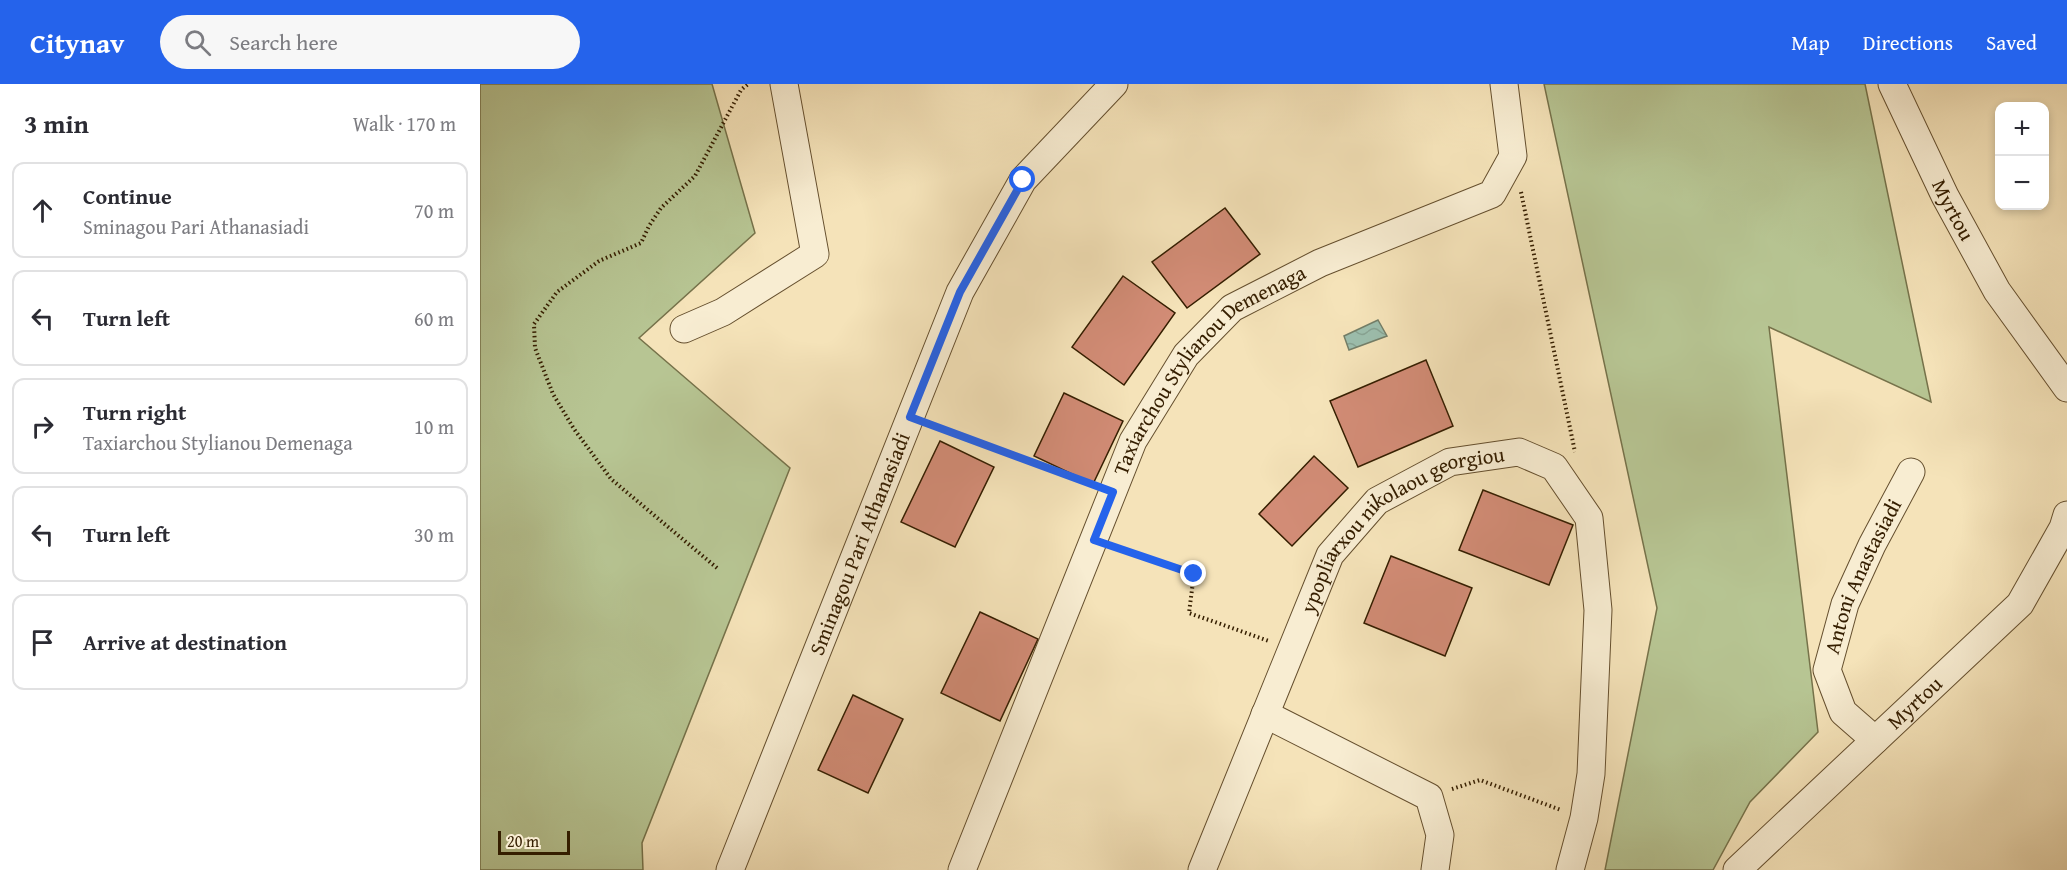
<!DOCTYPE html>
<html lang="en">
<head>
<meta charset="utf-8">
<style>
  body { margin:0; font-family:"Gentium Book Plus",serif; background:#f7f7f7; color:#2b2b33 }
  .controls { position:absolute; right:18px; top:18px; display:grid; overflow:hidden; border-radius:12px; box-shadow:0 3px 9px #0003 }
  .controls button { width:54px; height:54px; display:grid; place-items:center; padding:0; border:0; border-bottom:2px solid #e1e1e2; background:#fff; color:#2b2b33; font:30px sans-serif }
  .scale { position:absolute; left:18px; bottom:15px; width:72px; box-sizing:border-box; padding-left:6px; border:3px solid #351e00; border-top:0; font-size:16px; line-height:21px; white-space:nowrap; color:#351e00; -webkit-text-stroke:4px #f8edd2; paint-order:stroke }
  .stop { position:absolute; width:18px; height:18px; margin:-14px; border:4px solid #2563eb; border-radius:50%; background:#fff }
  .stop.end { background:#2563eb; border-color:#fff; box-shadow:0 2px 6px #0008 }
  .list { margin:0; padding:0; list-style:none }
  h2 { display:flex; justify-content:space-between; align-items:center; height:78px; margin:0; padding:0 24px; font-size:26px }
  h2 small { font-size:20px; font-weight:400; color:#7c7c81 }
  .list li { display:grid; grid-template-columns:39px 1fr auto; gap:18px; align-items:center; box-sizing:border-box; height:96px; margin:0 12px 12px; padding:0 12px; border:2px solid #e1e1e2; border-radius:12px }
  .list b { display:block; font-size:22px; white-space:nowrap }
  .list p { margin:0; font-size:20px; white-space:nowrap; color:#7c7c81 }
  .list em { font-size:20px; font-style:normal; color:#7c7c81 }
  .icon { flex:none; width:33px; height:33px; fill:none; stroke:currentColor; stroke-width:2; stroke-linecap:round; stroke-linejoin:round }
  .map { position:relative; flex:none; width:1587px; height:786px; overflow:hidden }
  header { display:flex; align-items:center; gap:36px; box-sizing:border-box; height:84px; padding:0 30px; background:#2563eb; color:#fff }
  header strong { font-size:28px }
  nav { display:flex; gap:33px; margin-inline-start:auto; font-size:21px }
  .search { width:420px; height:54px; background:#f7f7f7; display:flex; align-items:center; gap:15px; box-sizing:border-box; padding:0 21px; border-radius:33px; color:#7c7c81; font-size:22px }
  main { display:flex }
  aside { flex:1; background:#fff }
  .map>svg:first-child { display:block }
  .grass { fill:#b7c593; stroke:#76724a; stroke-width:1.5 }
  .water { fill:url(#water-waves); stroke:#737e68; stroke-width:1.5 }
  .building { fill:#d28c76; stroke:#351e00; stroke-width:1.5 }
  .lines { fill:none; stroke-linecap:round; stroke-linejoin:round }
  .minor-casing { stroke:#654f2e; stroke-width:29 }
  .path { stroke:#351e00; stroke-width:4; stroke-dasharray:1.5 3; stroke-linecap:butt }
  .minor { stroke:#f8edd2; stroke-width:27 }
  .route { stroke:#2563eb; stroke-width:8 }
  .labels { text-anchor:middle; stroke-width:5; stroke-linejoin:round; paint-order:stroke }
  .street-label { font-size:21px; fill:#351e00; stroke:#f8edd2 }
</style>
</head>
<body>
<header>
<strong>Citynav</strong>
<div class="search"><svg class="icon" aria-label="search" viewBox="0 0 24 24"><circle cx="10" cy="10" r="6"/><path d="M15 15l6 6"/></svg>Search here</div>
<nav><a>Map</a><a>Directions</a><a>Saved</a></nav>
</header>
<main>
<aside>
<h2>3 min<small>Walk · 170 m</small></h2>
<ul class="list">
<li><svg class="icon" aria-label="ahead" viewBox="0 0 24 24"><path d="M12 20V5M6 11l6-6 6 6"/></svg><div><b>Continue</b><p>Sminagou Pari Athanasiadi</p></div><em>70 m</em></li>
<li><svg class="icon" aria-label="left" viewBox="0 0 24 24"><path d="M17 20v-9H6M10 6l-5 5 5 5"/></svg><div><b>Turn left</b></div><em>60 m</em></li>
<li><svg class="icon" aria-label="right" viewBox="0 0 24 24"><path d="M7 20v-9h11M14 6l5 5-5 5"/></svg><div><b>Turn right</b><p>Taxiarchou Stylianou Demenaga</p></div><em>10 m</em></li>
<li><svg class="icon" aria-label="left" viewBox="0 0 24 24"><path d="M17 20v-9H6M10 6l-5 5 5 5"/></svg><div><b>Turn left</b></div><em>30 m</em></li>
<li><svg class="icon" aria-label="arrive" viewBox="0 0 24 24"><path d="M6 21V4h12l-3 4 3 4H6"/></svg><div><b>Arrive at destination</b></div></li>
</ul>
</aside>
<div class="map">
<svg width="1587" height="786" viewBox="0 0 1587 786">
  <defs>
    <pattern id="water-waves" width="16" height="10" patternUnits="userSpaceOnUse" patternTransform="scale(1.5)"><rect width="16" height="10" fill="#9cbead"/><path d="M0 5q4-4 8 0t8 0" fill="none" stroke="#87a393"/></pattern>
  </defs>
  <rect width="100%" height="100%" fill="#f5e3b9"/>
  <filter id="stains"><feTurbulence type="fractalNoise" baseFrequency=".00333" numOctaves="4"/><feColorMatrix values="0 0 0 0 .2 0 0 0 0 .09 0 0 0 0 .02 0 0 0 .5 -.17"/></filter>
  <radialGradient id="worn" r=".72"><stop offset=".6" stop-color="#630" stop-opacity="0"/><stop offset="1" stop-color="#630" stop-opacity=".3"/></radialGradient>
  <g class="grass">
    <polygon points="0,0 232,0 275,149 159,254 310,384 162,759 163,786 0,786"/>
    <polygon points="1064,0 1385,0 1451,318 1289,243 1338,648 1270,718 1233,786 1125,786 1177,524"/>
  </g>
  <polygon class="water" points="898,236 907,252 869,266 864,252"/>
  <g class="building">
    <polygon points="745,124 780,170 707,224 672,178"/>
    <polygon points="643,192 695,229 644,301 592,263"/>
    <polygon points="946,276 973,342 878,383 850,317"/>
    <polygon points="584,309 643,337 613,400 554,372"/>
    <polygon points="460,357 514,383 475,463 421,438"/>
    <polygon points="834,372 868,404 812,462 779,430"/>
    <polygon points="1003,406 1093,441 1069,501 979,466"/>
    <polygon points="911,472 992,504 965,572 884,539"/>
    <polygon points="500,528 558,555 520,637 461,609"/>
    <polygon points="373,611 423,635 388,709 338,686"/>
  </g>
  <g class="lines">
    <g class="minor-casing">
      <g id="minor">
        <path id="s1" d="M1412,0L1465,112L1517,207L1587,304"/>
        <polyline points="204,245 243,228 335,170 304,0"/>
        <polyline points="785,630 949,713 960,751 955,786"/>
        <path id="s2" d="M1395,656L1363,628L1347,586L1365,520L1392,461L1431,388"/>
        <path id="s3" d="M250,786L480,208L543,96L634,0"/>
        <path id="s4" d="M482,786L653,357L706,271L752,224L840,179L1012,110L1033,72L1024,0"/>
        <path id="s5" d="M722,786L850,471L897,417L970,378L1039,368L1074,383L1109,434L1118,526L1111,690L1104,734L1090,786"/>
        <path id="s6" d="M1257,786L1540,520L1583,444L1587,431"/>
      </g>
    </g>
    <g class="path">
      <polyline points="1041,108 1095,368"/>
      <polyline points="453,341 610,399"/>
      <polyline points="637,464 714,490 709,529 789,557"/>
      <polyline points="237,484 131,395 94,345 73,310 55,264 54,240 77,208 119,177 161,159 169,142 181,124 215,92 261,6 268,0"/>
      <polyline points="972,705 1000,696 1081,726"/>
    </g>
    <use href="#minor" class="minor"/>
  </g>
  <g class="lines">
    <polyline class="route" points="543,96 480,208 430,333 633,408 614,456 714,490"/>
  </g>
  <g class="labels">
    <g class="street-label">
      <text dy="7" stroke="none"><textPath href="#s1" startOffset="140">Myrtou</textPath></text>
      <text dy="7" stroke="none"><textPath href="#s4" startOffset="568">Taxiarchou Stylianou Demenaga</textPath></text>
      <text dy="7" stroke="none"><textPath href="#s5" startOffset="414">ypopliarxou nikolaou georgiou</textPath></text>
      <text dy="7" stroke="none"><textPath href="#s3" startOffset="351">Sminagou Pari Athanasiadi</textPath></text>
      <text dy="7" stroke="none"><textPath href="#s2" startOffset="188">Antoni Anastasiadi</textPath></text>
      <text dy="7" stroke="none"><textPath href="#s6" startOffset="244">Myrtou</textPath></text>
    </g>
  </g>
  <rect width="100%" height="100%" filter="url(#stains)"/>
  <rect width="100%" height="100%" fill="url(#worn)"/>
</svg>
<div class="controls">
<button>+</button>
<button>−</button>
</div>
<div class="scale">20 m</div>
<div class="stop" style="left:543px;top:96px"></div>
<div class="stop end" style="left:714px;top:490px"></div>
</div>
</main>
</body>
</html>
